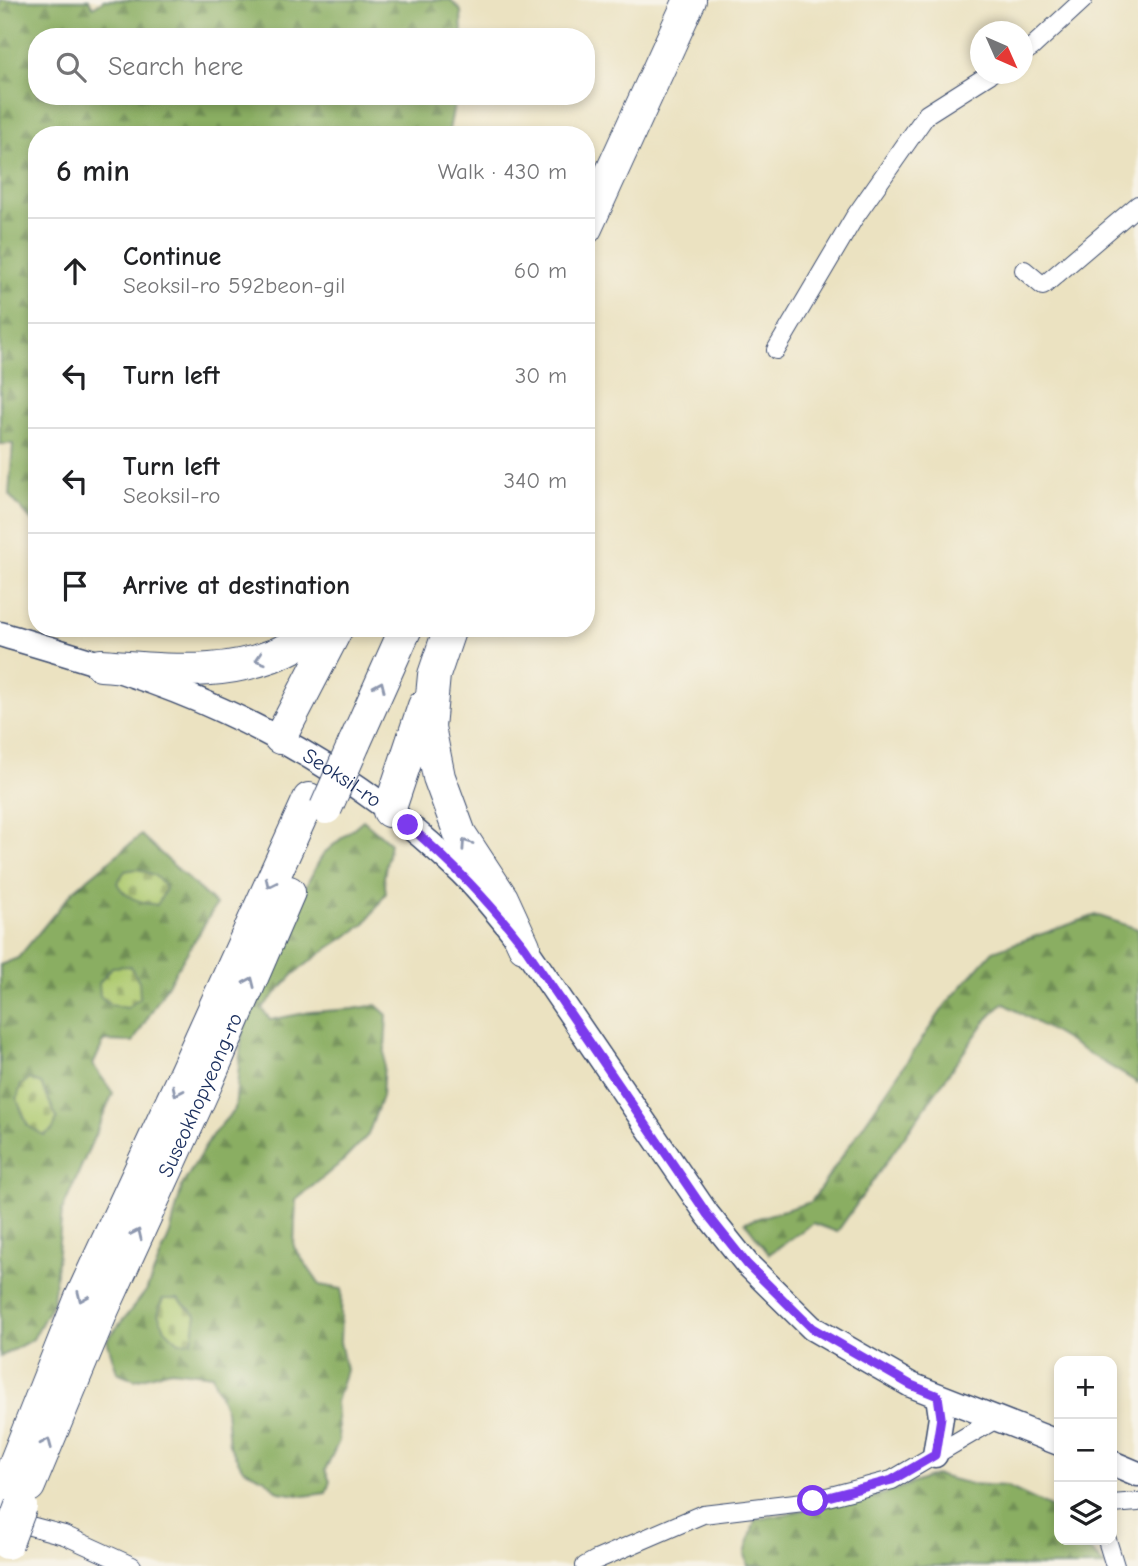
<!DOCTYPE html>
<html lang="en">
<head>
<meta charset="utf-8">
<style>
  body { margin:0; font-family:"Comic Neue",sans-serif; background:#f6f6f6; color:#202124 }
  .controls { position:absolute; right:21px; bottom:21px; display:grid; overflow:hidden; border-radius:14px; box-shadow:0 4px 10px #0003 }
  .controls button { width:63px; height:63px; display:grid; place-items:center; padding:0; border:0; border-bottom:2px solid #e0e0e0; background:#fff; color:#202124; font:35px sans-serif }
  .compass { position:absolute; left:970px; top:21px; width:63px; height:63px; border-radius:50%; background:#fff; box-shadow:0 4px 10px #0003; rotate:135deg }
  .stop { position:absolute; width:21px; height:21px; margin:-16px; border:5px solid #7c3aed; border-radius:50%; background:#fff }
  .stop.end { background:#7c3aed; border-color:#fff; box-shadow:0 2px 7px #0008 }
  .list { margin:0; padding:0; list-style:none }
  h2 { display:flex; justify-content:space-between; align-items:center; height:91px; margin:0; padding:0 28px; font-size:30px }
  h2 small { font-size:23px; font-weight:400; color:#757577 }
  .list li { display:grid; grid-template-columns:46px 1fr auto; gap:21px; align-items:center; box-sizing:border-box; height:105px; padding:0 28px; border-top:2px solid #e0e0e0 }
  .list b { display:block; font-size:26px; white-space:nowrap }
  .list p { margin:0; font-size:23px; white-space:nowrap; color:#757577 }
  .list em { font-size:23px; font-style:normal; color:#757577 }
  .icon { flex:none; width:38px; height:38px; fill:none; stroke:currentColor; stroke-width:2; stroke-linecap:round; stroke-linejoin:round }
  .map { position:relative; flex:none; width:1138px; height:1566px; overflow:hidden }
  .search { position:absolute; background:#fff; box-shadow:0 4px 10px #0003; left:28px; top:28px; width:567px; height:77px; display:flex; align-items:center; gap:18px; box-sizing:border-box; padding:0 24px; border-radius:28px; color:#757577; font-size:26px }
  .panel { position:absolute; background:#fff; box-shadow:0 4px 10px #0003; left:28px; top:126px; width:567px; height:511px; border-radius:28px }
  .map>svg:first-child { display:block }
  .forest { fill:url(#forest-firs); stroke:#526e60; stroke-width:2; fill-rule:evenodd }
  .cemetery { fill:url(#cemetery-stones); stroke:#647c67; stroke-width:2 }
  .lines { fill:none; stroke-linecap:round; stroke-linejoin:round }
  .street-casing { stroke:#3a4a6d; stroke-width:20 }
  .secondary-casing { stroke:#3a4a6d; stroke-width:27 }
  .highway-casing { stroke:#3a4a6d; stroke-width:34 }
  .street { stroke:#fff; stroke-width:18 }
  .secondary { stroke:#fff; stroke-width:24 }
  .highway { stroke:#fff; stroke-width:32 }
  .highway-bridge-casing { stroke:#3a4a6d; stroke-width:34; stroke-linecap:butt }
  .highway-bridge { stroke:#fff; stroke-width:32 }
  .oneway { stroke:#8d97ae }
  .route { stroke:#7c3aed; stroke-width:9 }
  .labels { text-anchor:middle; stroke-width:7; stroke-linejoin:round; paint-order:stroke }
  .street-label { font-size:21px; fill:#1b2f5e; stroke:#f7f3e8 }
</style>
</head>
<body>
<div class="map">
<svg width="1138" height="1566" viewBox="0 0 1138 1566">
  <defs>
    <pattern id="forest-firs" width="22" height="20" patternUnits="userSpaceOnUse" patternTransform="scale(1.75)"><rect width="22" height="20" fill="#8aae62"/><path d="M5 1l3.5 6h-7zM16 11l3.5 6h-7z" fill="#708e54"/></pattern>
    <pattern id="cemetery-stones" width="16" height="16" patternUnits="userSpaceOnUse" patternTransform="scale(1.75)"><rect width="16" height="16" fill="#aeca70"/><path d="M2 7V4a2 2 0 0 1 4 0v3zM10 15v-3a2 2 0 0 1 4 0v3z" fill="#8da45f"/></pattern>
  </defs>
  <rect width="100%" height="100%" fill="#f7f3e8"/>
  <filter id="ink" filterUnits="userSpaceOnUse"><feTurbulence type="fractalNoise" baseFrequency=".0143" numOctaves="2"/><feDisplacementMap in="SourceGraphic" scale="14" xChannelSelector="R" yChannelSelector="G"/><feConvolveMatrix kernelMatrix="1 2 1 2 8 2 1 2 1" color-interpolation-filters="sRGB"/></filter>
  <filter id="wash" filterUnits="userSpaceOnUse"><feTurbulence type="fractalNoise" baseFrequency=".00686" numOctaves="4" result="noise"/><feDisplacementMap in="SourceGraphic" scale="28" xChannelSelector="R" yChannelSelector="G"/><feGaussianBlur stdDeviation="1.57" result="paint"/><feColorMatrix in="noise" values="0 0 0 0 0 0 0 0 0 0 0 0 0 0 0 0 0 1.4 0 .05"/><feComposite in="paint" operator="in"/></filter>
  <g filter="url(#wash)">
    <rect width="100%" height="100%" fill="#ebe2c1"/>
    <g class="forest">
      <polygon points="0,0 89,0 93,7 104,0 451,0 461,11 462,37 37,37 37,96 456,96 448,135 330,135 321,130 319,135 37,135 37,527 9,495 13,444 0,444"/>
      <polygon points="363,820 390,843 384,877 386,893 365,924 320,954 294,974 262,1008 270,1020 310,1012 353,1009 376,1005 387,1015 382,1096 368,1135 344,1160 296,1200 294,1247 320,1285 342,1289 340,1342 346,1370 336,1402 339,1441 325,1470 330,1481 326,1493 304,1496 279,1492 265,1479 243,1469 229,1445 226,1410 212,1375 171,1370 135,1380 117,1372 107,1340 146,1291 170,1234 182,1186 212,1135 235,1109 242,1032 298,901 323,854"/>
      <path d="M141,835L216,905L133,1042L104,1041L93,1065L113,1093L62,1211L53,1302L33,1339L0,1357V965L18,958L74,890ZM41,1084L57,1118L28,1126L17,1099Z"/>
      <polygon points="1096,915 1138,929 1138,1083 1058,1035 1003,1003 985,1022 837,1232 813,1223 769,1254 745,1222 811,1202 946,1004 993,951"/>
      <polygon points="935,1475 971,1484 1006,1486 1057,1510 1059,1513 1059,1540 1080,1540 1105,1566 748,1566 745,1554 755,1520 884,1494"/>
    </g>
    <g class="cemetery">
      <path d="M136,869C152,873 157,875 166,889L157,905C141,902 125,899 117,883L125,871Z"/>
      <polygon points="130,966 139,981 140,998 127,1008 111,1005 100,996 99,983 112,967"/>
      <polygon points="29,1079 41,1084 57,1118 53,1129 44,1135 28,1126 17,1099 21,1085"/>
      <polygon points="163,1299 178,1299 196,1315 192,1341 179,1342 165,1329 158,1314"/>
    </g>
  </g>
  <g filter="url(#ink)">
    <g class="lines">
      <g class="street-casing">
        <g id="street">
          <polyline points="1023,53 1032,47 1083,0"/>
          <polyline points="1024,270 1043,286 1138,205"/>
          <polyline points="776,350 854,218 927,114 990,74"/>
          <polyline points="1112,1504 1138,1502"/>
          <polyline points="8,1520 64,1535 132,1566"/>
          <polyline points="1107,1540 1115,1566"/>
          <polyline points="585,1566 596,1560 703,1514 812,1501 892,1480 996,1419"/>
        </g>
      </g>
      <g class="secondary-casing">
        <g id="secondary">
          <path id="s1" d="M0,634C74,656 150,677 221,710C309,750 392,805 462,873C484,895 504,921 524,946L707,1214L747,1264L812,1328L911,1385L1059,1443"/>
          <polyline points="935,1455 941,1417 938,1396"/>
          <polyline points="1112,1463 1138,1474"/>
        </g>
      </g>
      <g class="highway-casing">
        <g id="highway">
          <polyline points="586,228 690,0"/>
          <polyline points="450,628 434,675 429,727 439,777 460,834 502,898 524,946"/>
          <path d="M101,665C170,670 234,679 298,644C306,639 313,633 320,628"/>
          <polyline points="280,738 337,628"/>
          <polyline points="354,744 406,628"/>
          <polyline points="389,811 424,706"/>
          <path id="s2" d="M29,1486L103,1309L207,1082L289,892"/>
          <polyline points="0,1501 80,1300 185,1073 309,799"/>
        </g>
      </g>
      <use href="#street" class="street"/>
      <use href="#secondary" class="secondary"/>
      <use href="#highway" class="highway"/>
      <g class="highway-bridge-casing">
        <g id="highway-bridge">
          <polyline points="326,808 354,744"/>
          <polyline points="7,1543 21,1506"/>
        </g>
      </g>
      <use href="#highway-bridge" class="highway-bridge"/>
    </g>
    <defs><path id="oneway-chevron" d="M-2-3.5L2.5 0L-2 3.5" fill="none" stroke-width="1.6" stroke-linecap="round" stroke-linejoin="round" transform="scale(1.75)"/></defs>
    <g class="oneway">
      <use href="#oneway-chevron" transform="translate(260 659) rotate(162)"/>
      <use href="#oneway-chevron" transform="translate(380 686) rotate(-66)"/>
      <use href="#oneway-chevron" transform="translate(466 844) rotate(-124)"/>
      <use href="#oneway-chevron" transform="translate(270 883) rotate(115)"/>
      <use href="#oneway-chevron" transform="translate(250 982) rotate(-66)"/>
      <use href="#oneway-chevron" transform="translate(177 1091) rotate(115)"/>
      <use href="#oneway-chevron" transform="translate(137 1234) rotate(-65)"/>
      <use href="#oneway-chevron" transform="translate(82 1297) rotate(114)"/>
      <use href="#oneway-chevron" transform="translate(47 1443) rotate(-67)"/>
    </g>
  </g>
  <g class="lines" filter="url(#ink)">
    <path class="route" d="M408,825C453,864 487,899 524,946L707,1214L747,1264L812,1328L911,1385L938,1396L941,1417L935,1455L892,1480L813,1501"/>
  </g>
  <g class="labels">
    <g class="street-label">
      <text dy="7" stroke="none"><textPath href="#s1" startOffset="373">Seoksil-ro</textPath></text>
      <text dy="7" stroke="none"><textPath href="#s2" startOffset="427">Suseokhopyeong-ro</textPath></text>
    </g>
  </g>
</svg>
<div class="controls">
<button>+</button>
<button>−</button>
<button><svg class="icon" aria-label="layers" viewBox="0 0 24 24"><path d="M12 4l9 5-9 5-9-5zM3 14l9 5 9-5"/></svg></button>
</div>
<svg class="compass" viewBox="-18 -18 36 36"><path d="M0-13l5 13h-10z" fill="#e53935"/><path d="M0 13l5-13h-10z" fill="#757577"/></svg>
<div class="stop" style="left:813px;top:1501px"></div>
<div class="stop end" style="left:408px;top:825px"></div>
<div class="search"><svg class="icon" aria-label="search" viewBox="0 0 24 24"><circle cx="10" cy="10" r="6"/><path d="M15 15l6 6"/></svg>Search here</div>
<section class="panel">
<h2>6 min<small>Walk · 430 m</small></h2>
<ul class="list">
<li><svg class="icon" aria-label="ahead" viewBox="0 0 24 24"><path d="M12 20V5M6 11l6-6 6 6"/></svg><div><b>Continue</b><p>Seoksil-ro 592beon-gil</p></div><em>60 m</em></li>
<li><svg class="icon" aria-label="left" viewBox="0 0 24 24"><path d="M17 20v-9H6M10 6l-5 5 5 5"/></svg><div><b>Turn left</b></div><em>30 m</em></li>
<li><svg class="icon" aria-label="left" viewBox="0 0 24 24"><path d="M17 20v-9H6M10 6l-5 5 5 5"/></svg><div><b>Turn left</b><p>Seoksil-ro</p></div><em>340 m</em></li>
<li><svg class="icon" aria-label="arrive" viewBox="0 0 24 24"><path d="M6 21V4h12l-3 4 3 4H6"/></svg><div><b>Arrive at destination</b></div></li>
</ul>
</section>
</div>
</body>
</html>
